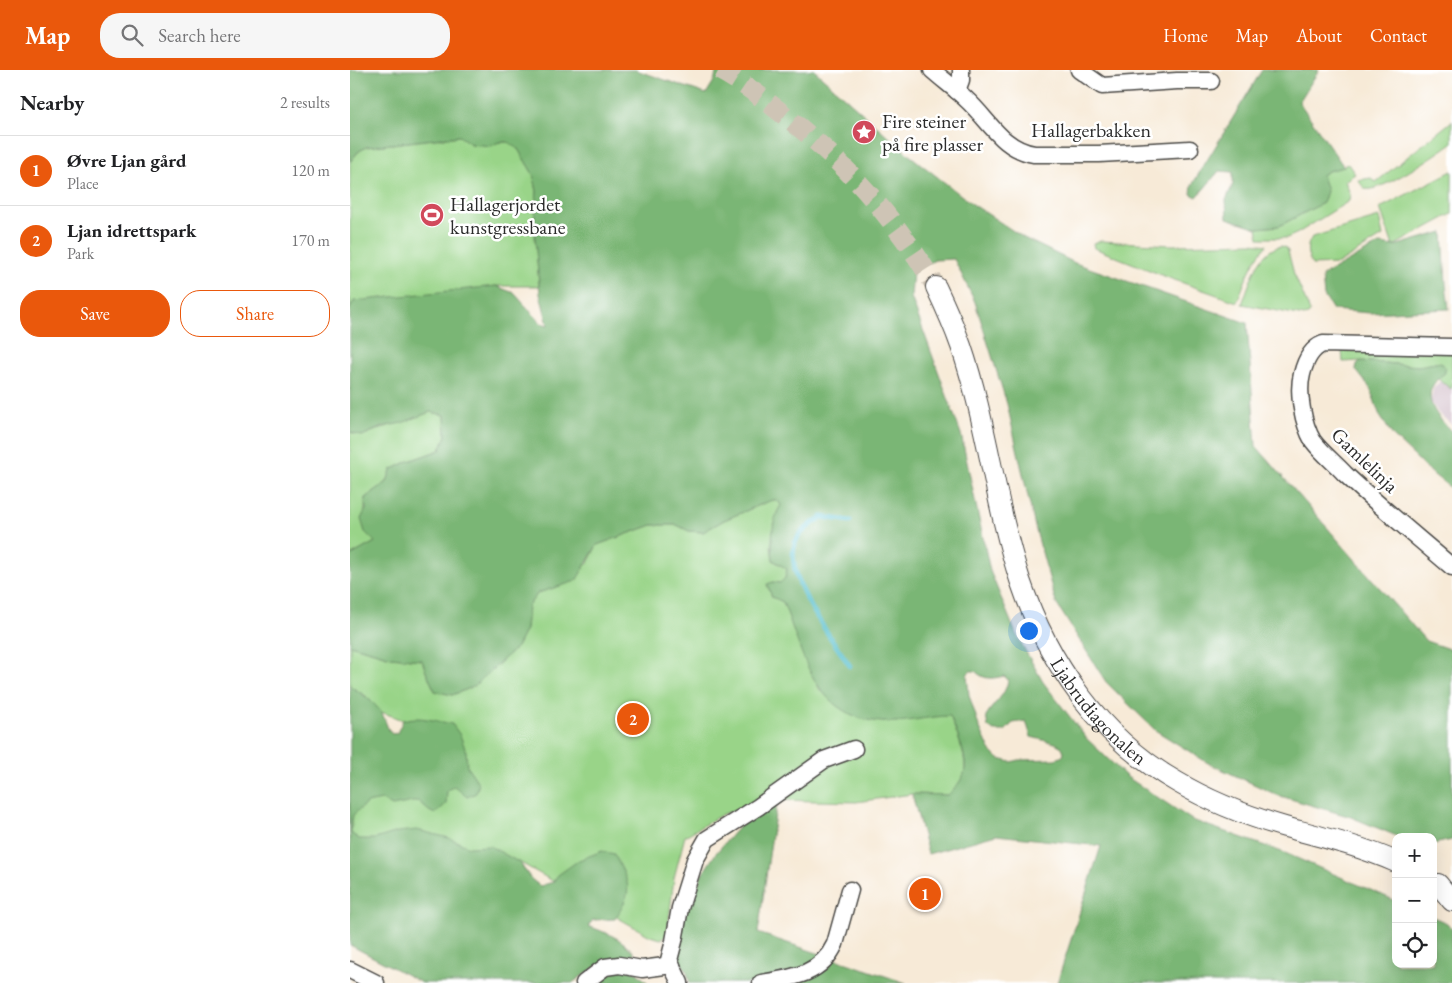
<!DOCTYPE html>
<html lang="en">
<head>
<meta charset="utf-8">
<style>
  body { margin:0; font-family:"EB Garamond",serif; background:#f6f6f6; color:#202124 }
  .controls { position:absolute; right:15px; bottom:15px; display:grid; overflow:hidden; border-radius:10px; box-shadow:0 5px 20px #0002 }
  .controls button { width:45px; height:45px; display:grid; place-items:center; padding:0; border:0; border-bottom:1px solid #e0e0e0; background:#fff; color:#202124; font:25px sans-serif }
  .you { position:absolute; left:678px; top:560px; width:18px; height:18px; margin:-12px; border:4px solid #fff; border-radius:50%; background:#1a73e8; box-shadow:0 0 0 8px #1a73e833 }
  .badge { display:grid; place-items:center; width:32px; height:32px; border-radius:50%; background:#ea580c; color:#fff; font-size:16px; font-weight:700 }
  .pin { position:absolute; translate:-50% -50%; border:2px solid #fff; box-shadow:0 1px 5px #0006 }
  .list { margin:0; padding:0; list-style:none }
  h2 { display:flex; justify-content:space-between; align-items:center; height:65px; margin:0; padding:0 20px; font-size:21px }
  h2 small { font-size:16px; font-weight:400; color:#757577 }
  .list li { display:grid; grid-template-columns:32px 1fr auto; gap:15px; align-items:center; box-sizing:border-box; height:70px; padding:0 20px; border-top:1px solid #e0e0e0 }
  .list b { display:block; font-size:19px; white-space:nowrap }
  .list p { margin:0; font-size:16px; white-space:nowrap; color:#757577 }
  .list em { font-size:16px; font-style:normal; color:#757577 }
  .actions { display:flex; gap:10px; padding:15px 20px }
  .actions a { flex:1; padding:11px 0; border:1px solid #ea580c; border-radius:20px; text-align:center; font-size:18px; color:#ea580c }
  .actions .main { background:#ea580c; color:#fff }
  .icon { flex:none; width:28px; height:28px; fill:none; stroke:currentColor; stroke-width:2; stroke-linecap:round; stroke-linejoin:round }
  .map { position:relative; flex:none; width:1102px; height:913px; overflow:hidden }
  header { display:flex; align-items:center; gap:30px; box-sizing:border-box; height:70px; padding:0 25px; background:#ea580c; color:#fff }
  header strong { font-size:24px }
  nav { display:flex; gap:28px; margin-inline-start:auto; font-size:18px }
  .search { width:350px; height:45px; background:#f6f6f6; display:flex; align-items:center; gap:12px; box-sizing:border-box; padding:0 18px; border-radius:20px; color:#757577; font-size:19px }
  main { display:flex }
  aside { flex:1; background:#fff }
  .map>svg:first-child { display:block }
  .industrial { fill:#d1bdc9 }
  .green { fill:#99d488; stroke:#62805a }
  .forest { fill:#7ab674; stroke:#527050; fill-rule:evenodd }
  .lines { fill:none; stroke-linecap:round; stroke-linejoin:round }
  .stream { stroke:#51bdcc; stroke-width:5 }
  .major-tunnel { stroke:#cec4b5; stroke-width:20; stroke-dasharray:20 10; stroke-linecap:butt }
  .minor-casing { stroke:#4a4845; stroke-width:19 }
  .major-casing { stroke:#4a4845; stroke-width:22 }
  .minor { stroke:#fff; stroke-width:16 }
  .major { stroke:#fff; stroke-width:20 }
  .labels { text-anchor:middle; stroke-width:5; stroke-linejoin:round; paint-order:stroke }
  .poi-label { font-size:20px; fill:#2b2b2b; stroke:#fff; text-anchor:start }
  .street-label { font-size:20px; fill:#2b2b2b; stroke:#fff }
</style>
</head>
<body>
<header>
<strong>Map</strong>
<div class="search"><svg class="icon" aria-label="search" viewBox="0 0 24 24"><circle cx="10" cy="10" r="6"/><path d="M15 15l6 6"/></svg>Search here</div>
<nav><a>Home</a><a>Map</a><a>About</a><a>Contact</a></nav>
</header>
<main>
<aside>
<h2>Nearby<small>2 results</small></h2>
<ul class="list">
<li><span class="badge">1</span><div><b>Øvre Ljan gård</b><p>Place</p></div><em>120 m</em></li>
<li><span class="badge">2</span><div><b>Ljan idrettspark</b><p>Park</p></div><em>170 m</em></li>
</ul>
<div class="actions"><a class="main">Save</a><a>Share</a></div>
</aside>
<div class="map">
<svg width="1102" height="913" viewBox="0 0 1102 913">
  <rect width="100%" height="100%" fill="#fff"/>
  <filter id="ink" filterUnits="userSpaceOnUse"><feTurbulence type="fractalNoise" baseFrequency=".02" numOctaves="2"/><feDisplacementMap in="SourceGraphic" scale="10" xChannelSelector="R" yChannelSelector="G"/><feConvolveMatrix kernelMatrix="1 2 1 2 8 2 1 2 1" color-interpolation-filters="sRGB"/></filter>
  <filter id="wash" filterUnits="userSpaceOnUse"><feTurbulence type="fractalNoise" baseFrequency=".0096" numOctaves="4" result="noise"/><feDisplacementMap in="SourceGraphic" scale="20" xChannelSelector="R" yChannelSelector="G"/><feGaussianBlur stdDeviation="1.12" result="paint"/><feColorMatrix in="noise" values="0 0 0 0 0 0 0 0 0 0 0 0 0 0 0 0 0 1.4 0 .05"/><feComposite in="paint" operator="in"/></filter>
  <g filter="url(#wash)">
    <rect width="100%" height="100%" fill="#f7ead7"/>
    <polygon class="industrial" points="1090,311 1101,319 1102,318 1102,355 1088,343 1081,331 1083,319"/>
    <g class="green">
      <path d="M1102,51V73C1090,82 1029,124 1016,119C1013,117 1010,113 1008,110L1021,108L1026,112Z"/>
      <polygon points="110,66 121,74 158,72 168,79 183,104 187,121 184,156 189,216 146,216 0,239 0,92 8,82 16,77"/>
      <polygon points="998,94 1005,104 995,111 1000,124 999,131 948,163 937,168 909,168 907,158 929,156 973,133 977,121 971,105 978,101"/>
      <polygon points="1102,101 1102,144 1043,176 1030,138"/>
      <path d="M1029,147L1033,166L988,194L962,195C957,184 955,178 962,167Z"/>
      <path d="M751,171L822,175L902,173L917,175C902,190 895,212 887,232L819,208L744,178L743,173Z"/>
      <path d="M931,176L935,177L938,181L944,204L960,241L958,245L954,246L892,234C900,214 907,181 931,176Z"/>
      <polygon points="992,281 1102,281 1102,318 1101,319 1087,308 1085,292 1076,296 1068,296 1011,291 993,292"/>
      <path d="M80,342L95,345L96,366L90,380L59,391L41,400L37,412L15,428V462L25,472L0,486V362L12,366C34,356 57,351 80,342Z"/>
      <path d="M422,430H427L431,435L421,476L423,490L437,499L435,508L430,513L423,512L417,515L422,526L433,532L457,594L470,620L533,652L600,645C605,660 616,684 615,699C614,709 605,718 598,725L562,724L506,732L427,730L373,744L335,766L324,808L317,866L311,869L300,866L169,792L100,777L8,770L0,765V715L67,664L53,650L31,642L16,626L0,616V575L41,587L72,590L76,602L85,621L102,625L123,617L167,577L176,559L178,536L188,523L202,518L238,493L247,475L302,455H327L339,461L353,462L374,450Z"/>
    </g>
    <g class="forest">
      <path d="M0,0H286L356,24L364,11L367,0H464L558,84L621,133L674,168L725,193L897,253L906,376L1076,571L1102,580V770L1083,774V767H1049L1001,747L927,725L858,693L805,660L756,612L706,533L685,457L657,334L625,232L604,189L585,190L563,201L561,227L611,364L640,501L666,564L693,612L737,669L777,707L842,750L935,783L1046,831V894H1083V847L1097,853L1102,859V913H707L751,776L646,765L578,784L562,724L598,725C605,718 614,709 615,699C617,684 605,660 600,646C578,646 553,654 531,652C463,646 454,585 433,532L422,527L417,514L423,512L430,513L435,508L437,499L423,490C421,473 421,450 431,435L427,430H422L374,450L353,462L339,461L327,455H302L247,475L226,511L188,523L178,536L176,559L167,577L123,617L102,625L85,621L76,602L72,590L41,587L0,575V486L25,472L15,462L11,449L16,439L15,428L37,412L41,400L59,391L90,380L96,366L95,345L80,342L52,353L32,357L12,366L0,362V239L4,231L146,216L164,223L191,253L198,255L190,224L184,156L187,121L183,104L168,79L158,72H149L141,76L121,74L109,66L16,77L8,82L0,92ZM620,601H625C634,610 642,609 654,606L658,610C656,626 643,633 636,646L638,657L644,661H655L663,653L676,651L681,667L705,673L712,677L714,682L713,686L705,689L669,690L661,692L649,689L640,680L629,656L619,625L617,605Z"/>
      <polygon points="912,0 969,0 949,32 994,97 978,101 972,105 977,121 973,133 929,156 907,158 877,148 876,130 883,114 883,102 869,101 847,127 841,124 842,115"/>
      <polygon points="1093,162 1096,214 1099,239 1020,243 983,240 974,226 972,206 1029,174 1044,176"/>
      <path d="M1011,291L1068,296L1091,292L1095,297V303C1067,322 1084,344 1102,362V419L1084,405L1043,366L1030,346L1020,318L1006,300L1007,294Z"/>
      <path d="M0,616C11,623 23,631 31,642C36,649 36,658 42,664L47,663L53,650C69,645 86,651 102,654L110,665L116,681L117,696L129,714L126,723L117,727L104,716L97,721L96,734L85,744L79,741L68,731L42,736L32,730L17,733L3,745L1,763L9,769H25L48,762L67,760L99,768L119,777L140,776L170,793L181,809L190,816L203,812L208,805L229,790L252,781L264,784C280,814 284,819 265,849L243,850L238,856C257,863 272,868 285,884L248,895L222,913H72L0,875Z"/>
      <polygon points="427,730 408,863 556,913 340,913 336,899 323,885 327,854 341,834 351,806 366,783 399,745"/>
      <polygon points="264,899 285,901 298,913 250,913 249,907"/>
    </g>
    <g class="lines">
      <path class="stream" d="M500,596C481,567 427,501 448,467C453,459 465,452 472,447L500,451"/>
    </g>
  </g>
  <g filter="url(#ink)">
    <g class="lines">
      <path class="major-tunnel" d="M369,0C390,11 410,26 429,41C495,92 543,145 586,217"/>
      <g class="minor-casing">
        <g id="minor">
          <path d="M582,0C593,10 606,19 617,30C639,50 652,79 684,84H749L840,79"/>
          <polyline points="729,0 752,16 827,11 861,11"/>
          <polyline points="607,21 611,10 611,0"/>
          <path d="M1102,277L973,274C960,279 955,292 952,304C947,323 953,354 963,371C972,383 985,393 995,404C1029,436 1066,466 1102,497"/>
          <polyline points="0,900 26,913"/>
          <polyline points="234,913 255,897 269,895 292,899 322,895"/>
          <polyline points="330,913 319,890 324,871 330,838 345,790 357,769 408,737 474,690 504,679"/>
          <path d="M411,913C441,908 471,905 485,874L500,820"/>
        </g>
      </g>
      <g class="major-casing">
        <g id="major">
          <path id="s1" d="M586,217C595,236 604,256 611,276C637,352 645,434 670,510C698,593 750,668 827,712C861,732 897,746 935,757C972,767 1010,776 1046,792"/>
          <polyline points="1088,814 1102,831"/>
        </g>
      </g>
      <use href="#minor" class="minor"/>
      <use href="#major" class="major"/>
    </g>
  </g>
  <defs>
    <g id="sight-disc" transform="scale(1.25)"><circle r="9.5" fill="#d1495b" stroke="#fff"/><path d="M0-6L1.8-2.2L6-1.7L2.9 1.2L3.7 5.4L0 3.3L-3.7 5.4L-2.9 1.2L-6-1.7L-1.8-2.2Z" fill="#fff"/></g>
    <g id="stadium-disc" transform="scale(1.25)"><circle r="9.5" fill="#d1495b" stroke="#fff"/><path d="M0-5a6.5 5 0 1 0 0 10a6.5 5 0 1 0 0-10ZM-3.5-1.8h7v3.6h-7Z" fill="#fff"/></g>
  </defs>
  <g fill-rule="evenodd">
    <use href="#sight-disc" x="514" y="62"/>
    <use href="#stadium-disc" x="82" y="145"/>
  </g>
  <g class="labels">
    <g class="poi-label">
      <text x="532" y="58">Fire steiner<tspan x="532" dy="23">på fire plasser</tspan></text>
      <text x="100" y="141">Hallagerjordet<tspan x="100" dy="23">kunstgressbane</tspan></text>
    </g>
    <g class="street-label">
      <text x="741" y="67">Hallagerbakken</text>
      <text transform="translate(1015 390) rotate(44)" y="7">Gamlelinja</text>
      <text dy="7" stroke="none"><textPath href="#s1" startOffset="460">Ljabrudiagonalen</textPath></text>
    </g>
  </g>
</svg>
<div class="controls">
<button>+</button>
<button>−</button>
<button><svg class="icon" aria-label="locate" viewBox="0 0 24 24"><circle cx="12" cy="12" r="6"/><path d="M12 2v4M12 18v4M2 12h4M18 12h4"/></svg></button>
</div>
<div class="you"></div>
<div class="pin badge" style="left:575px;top:824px">1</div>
<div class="pin badge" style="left:283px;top:649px">2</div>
</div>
</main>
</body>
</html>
